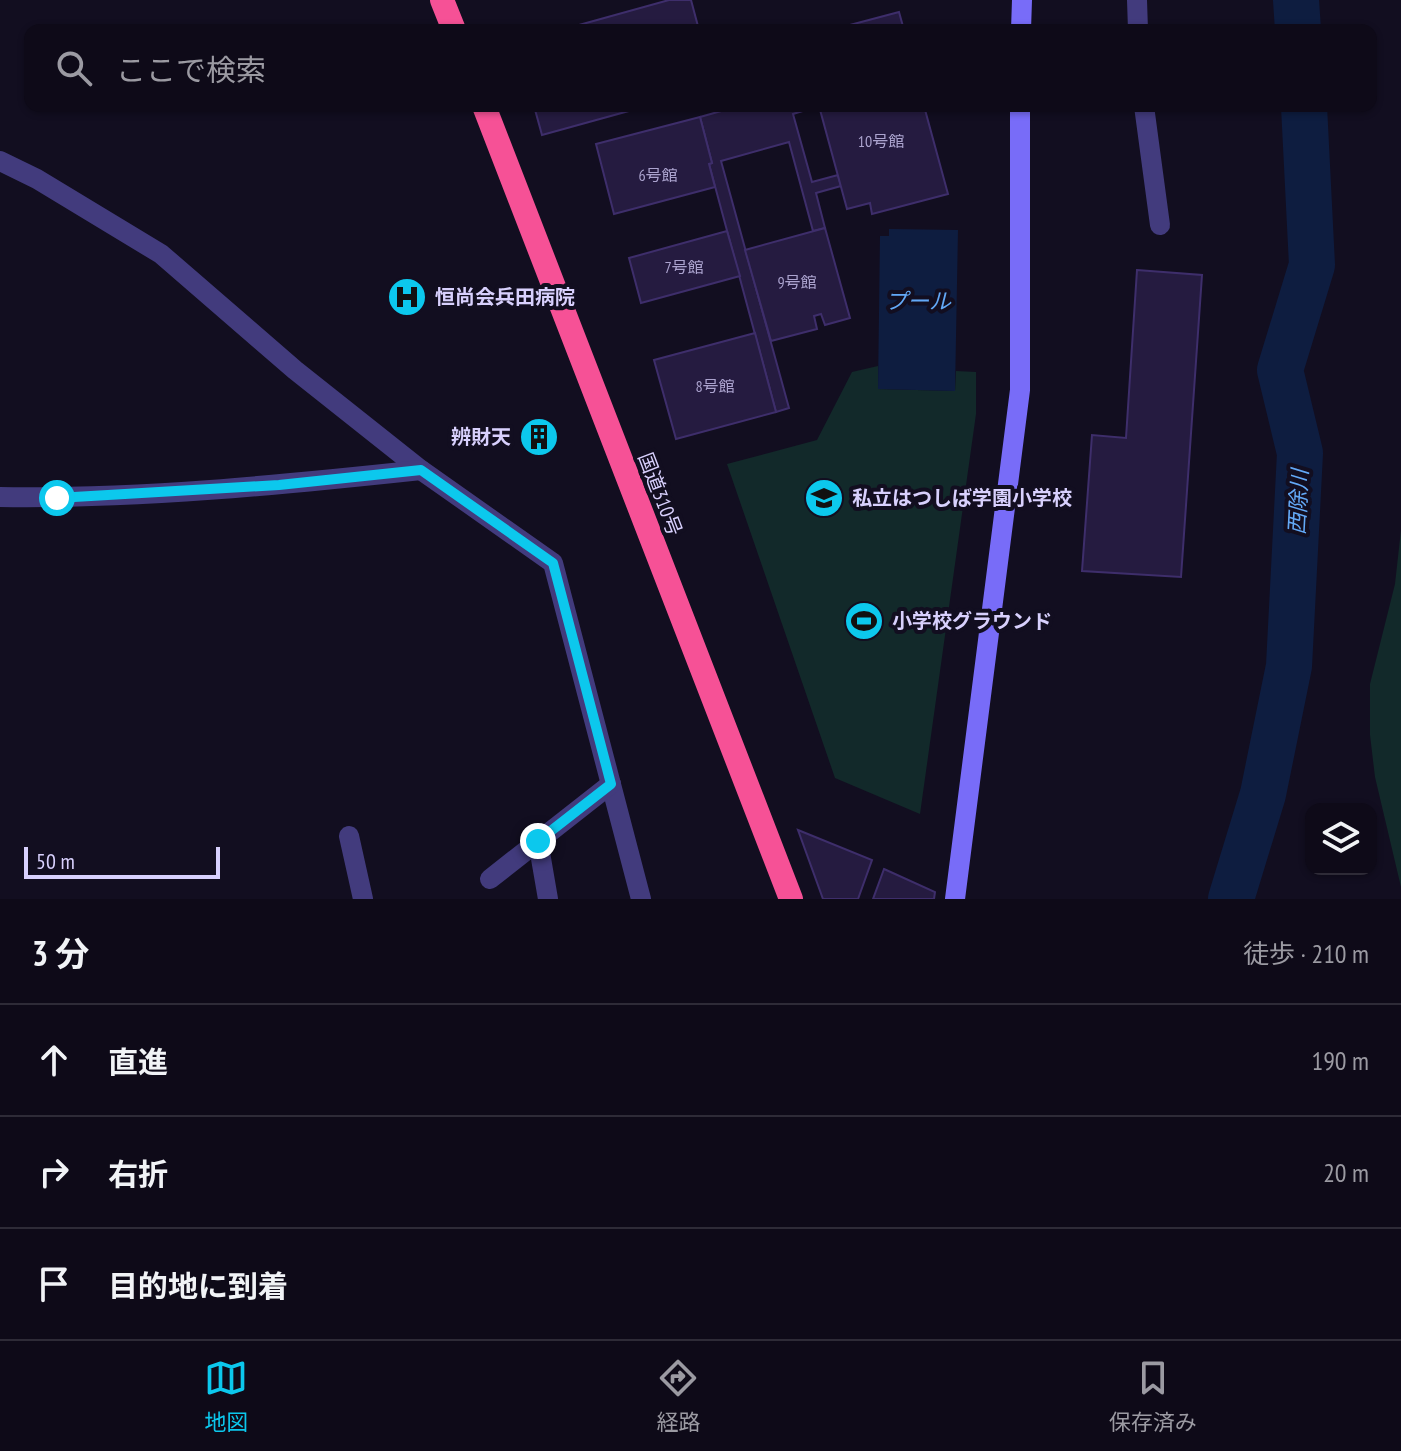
<!DOCTYPE html>
<html lang="ja">
<head>
<meta charset="utf-8">
<style>
  body { margin:0; font-family:"PT Sans Narrow","Noto Sans JP",sans-serif; background:#1c1825; color:#f1f3f6 }
  .controls { position:absolute; right:24px; bottom:24px; display:grid; overflow:hidden; border-radius:16px; box-shadow:0 2px 6px #0004 }
  .controls button { width:72px; height:72px; display:grid; place-items:center; padding:0; border:0; border-bottom:2px solid #2e2b37; background:#0e0a18; color:#f1f3f6; font:40px sans-serif }
  .scale { position:absolute; left:24px; bottom:20px; width:196px; box-sizing:border-box; padding-left:8px; border:4px solid #d8d0fd; border-top:0; font-size:22px; line-height:28px; white-space:nowrap; color:#d8d0fd; -webkit-text-stroke:6px #120e20; paint-order:stroke }
  .stop { position:absolute; width:24px; height:24px; margin:-18px; border:6px solid #0cc8ed; border-radius:50%; background:#fff }
  .stop.end { background:#0cc8ed; border-color:#fff; box-shadow:0 2px 8px #0008 }
  .list { margin:0; padding:0; list-style:none }
  h2 { display:flex; justify-content:space-between; align-items:center; height:104px; margin:0; padding:0 32px; font-size:34px }
  h2 small { font-size:26px; font-weight:400; color:#9b9aa2 }
  .list li { display:grid; grid-template-columns:52px 1fr auto; gap:24px; align-items:center; box-sizing:border-box; height:112px; padding:0 32px; border-top:2px solid #2e2b37 }
  .list b { display:block; font-size:30px; white-space:nowrap }
  .list em { font-size:26px; font-style:normal; color:#9b9aa2 }
  .icon { flex:none; width:44px; height:44px; fill:none; stroke:currentColor; stroke-width:2; stroke-linecap:round; stroke-linejoin:round }
  .map { position:relative; flex:none; width:1401px; height:899px; overflow:hidden }
  .search { position:absolute; background:#0e0a18; box-shadow:0 2px 6px #0004; left:24px; right:24px; top:24px; height:88px; display:flex; align-items:center; gap:20px; box-sizing:border-box; padding:0 28px; border-radius:16px; color:#9b9aa2; font-size:30px }
  .sheet { height:440px; background:#0e0a18 }
  nav { display:flex; justify-content:space-around; align-items:center; box-sizing:border-box; height:112px; border-top:2px solid #2e2b37; background:#0e0a18; font-size:22px; color:#9b9aa2 }
  nav a { display:grid; justify-items:center; gap:4px }
  nav .on { color:#0cc8ed }
  .map>svg:first-child { display:block }
  .green { fill:#12292a }
  .water { fill:#0e1d40 }
  .lines { fill:none; stroke-linecap:round; stroke-linejoin:round }
  .river { stroke:#0e1d40; stroke-width:46 }
  .building { fill:#251b40; stroke:#3e2e6b; stroke-width:2 }
  .street { stroke:#423b7d; stroke-width:20 }
  .secondary { stroke:#786cf8; stroke-width:20 }
  .highway { stroke:#f65196; stroke-width:24 }
  .route { stroke:#0cc8ed; stroke-width:10 }
  .labels { text-anchor:middle; stroke-width:8; stroke-linejoin:round; paint-order:stroke }
  .number-label { font-size:16px; fill:#aba3ce }
  .poi-label { font-size:20px; font-weight:bold; fill:#d8d0fd; stroke:#120e20; text-anchor:start }
  .street-label { font-size:20px; fill:#d8d0fd; stroke:#120e20 }
  .water-label { font-size:22px; font-style:italic; fill:#63a9f7; stroke:#120e20 }
</style>
</head>
<body>
<div class="map">
<svg width="1401" height="899" viewBox="0 0 1401 899">
  <rect width="100%" height="100%" fill="#120e20"/>
  <g class="green">
    <polygon points="878,366 878,389 955,391 956,371 976,372 976,414 920,814 835,778 727,464 817,440 852,372"/>
    <polygon points="1401,530 1401,887 1375,777 1370,735 1370,684 1395,584"/>
  </g>
  <polygon class="water" points="889,229 958,230 955,391 878,389 880,236 889,236"/>
  <g class="lines">
    <g class="river">
      <polyline points="1296,0 1298,30"/>
      <polyline points="1231,899 1263,794 1289,666 1300,453 1280,370 1312,265 1304,106"/>
    </g>
  </g>
  <g class="building">
    <polygon points="669,0 691,0 699,30 561,30"/>
    <polygon points="899,12 904,30 831,30"/>
    <polygon points="534,106 647,106 542,135"/>
    <polygon points="739,106 819,106 793,114 812,182 838,175 841,186 816,193 825,228 813,231 789,142 721,161 789,408 776,412 709,164 712,163 700,117"/>
    <polygon points="819,106 924,106 948,194 872,214 870,203 847,209"/>
    <polygon points="700,117 712,163 709,164 715,187 614,214 596,144"/>
    <polygon points="825,228 850,318 825,325 821,314 814,316 817,329 771,341 745,250"/>
    <polygon points="727,231 740,276 641,303 629,258"/>
    <polygon points="1137,270 1202,275 1181,577 1082,571 1092,435 1126,438"/>
    <polygon points="755,333 776,412 676,439 654,360"/>
    <polygon points="798,830 872,860 858,899 823,899"/>
    <polygon points="884,869 935,892 934,899 873,899"/>
  </g>
  <g class="lines">
    <g class="street">
      <polyline points="1137,0 1138,30"/>
      <polyline points="1144,106 1160,225"/>
      <polyline points="0,161 37,179 161,254 295,370 421,470 553,563 641,899"/>
      <path d="M0,497C140,499 281,485 421,470"/>
      <polyline points="349,836 363,899"/>
      <polyline points="538,841 548,899"/>
      <polyline points="490,879 611,784"/>
    </g>
    <g class="secondary">
      <polyline points="1021,30 1022,0"/>
      <polyline points="955,899 1020,390 1020,106"/>
    </g>
    <g class="highway">
      <polyline points="442,0 454,30"/>
      <polyline points="484,106 791,899"/>
    </g>
  </g>
  <g class="lines">
    <polyline class="route" points="57,498 279,485 421,470 553,563 611,784 538,841"/>
  </g>
  <defs>
    <g id="hospital-disc" transform="scale(2)"><circle r="9.5" fill="#0cc8ed" stroke="#120e20"/><path d="M-5-5h3v3.5h4V-5h3V5h-3V1.5h-4V5h-3Z" fill="#111"/></g>
    <g id="building-disc" transform="scale(2)"><circle r="9.5" fill="#0cc8ed" stroke="#120e20"/><path d="M-4-6H4V6H1V3H-1V6H-4ZM-2.5-4.3h1.7v1.8h-1.7ZM.8-4.3h1.7v1.8H.8ZM-2.5-1h1.7V.8h-1.7ZM.8-1h1.7V.8H.8Z" fill="#111"/></g>
    <g id="school-disc" transform="scale(2)"><circle r="9.5" fill="#0cc8ed" stroke="#120e20"/><path d="M0-5L7-2L0 1L-7-2ZM-4 1L0 2.5L4 1V4Q0 6-4 4Z" fill="#111"/></g>
    <g id="stadium-disc" transform="scale(2)"><circle r="9.5" fill="#0cc8ed" stroke="#120e20"/><path d="M0-5a6.5 5 0 1 0 0 10a6.5 5 0 1 0 0-10ZM-3.5-1.8h7v3.6h-7Z" fill="#111"/></g>
  </defs>
  <g fill-rule="evenodd">
    <use href="#hospital-disc" x="407" y="297"/>
    <use href="#building-disc" x="539" y="437"/>
    <use href="#school-disc" x="824" y="498"/>
    <use href="#stadium-disc" x="864" y="621"/>
  </g>
  <g class="labels">
    <g class="number-label">
      <text x="881" y="147">10号館</text>
      <text x="658" y="181">6号館</text>
      <text x="684" y="273">7号館</text>
      <text x="797" y="288">9号館</text>
      <text x="715" y="392">8号館</text>
    </g>
    <g class="poi-label">
      <text x="435" y="304">恒尚会兵田病院</text>
      <text x="511" y="444" text-anchor="end">辨財天</text>
      <text x="852" y="505">私立はつしば学園小学校</text>
      <text x="892" y="628">小学校グラウンド</text>
    </g>
    <g class="street-label">
      <text transform="translate(660 494) rotate(69)" y="7">国道310号</text>
    </g>
    <g class="water-label">
      <text x="918" y="309">プール</text>
      <text transform="translate(1298 502) rotate(-87)" y="8">西除川</text>
    </g>
  </g>
</svg>
<div class="controls">
<button><svg class="icon" aria-label="layers" viewBox="0 0 24 24"><path d="M12 4l9 5-9 5-9-5zM3 14l9 5 9-5"/></svg></button>
</div>
<div class="scale">50 m</div>
<div class="stop" style="left:57px;top:498px"></div>
<div class="stop end" style="left:538px;top:841px"></div>
<div class="search"><svg class="icon" aria-label="search" viewBox="0 0 24 24"><circle cx="10" cy="10" r="6"/><path d="M15 15l6 6"/></svg>ここで検索</div>
</div>
<section class="sheet">
<h2>3 分<small>徒歩 · 210 m</small></h2>
<ul class="list">
<li><svg class="icon" aria-label="ahead" viewBox="0 0 24 24"><path d="M12 20V5M6 11l6-6 6 6"/></svg><div><b>直進</b></div><em>190 m</em></li>
<li><svg class="icon" aria-label="right" viewBox="0 0 24 24"><path d="M7 20v-9h11M14 6l5 5-5 5"/></svg><div><b>右折</b></div><em>20 m</em></li>
<li><svg class="icon" aria-label="arrive" viewBox="0 0 24 24"><path d="M6 21V4h12l-3 4 3 4H6"/></svg><div><b>目的地に到着</b></div></li>
</ul>
</section>
<nav>
<a class="on"><svg class="icon" aria-label="map" viewBox="0 0 24 24"><path d="M3 6l6-2 6 2 6-2v14l-6 2-6-2-6 2zM9 4v14M15 6v14"/></svg>地図</a>
<a><svg class="icon" aria-label="directions" viewBox="0 0 24 24"><path d="M12 3l9 9-9 9-9-9zM9 14v-3h6M13 9l2 2-2 2"/></svg>経路</a>
<a><svg class="icon" aria-label="saved" viewBox="0 0 24 24"><path d="M7 4h10v16l-5-4-5 4z"/></svg>保存済み</a>
</nav>
</body>
</html>
